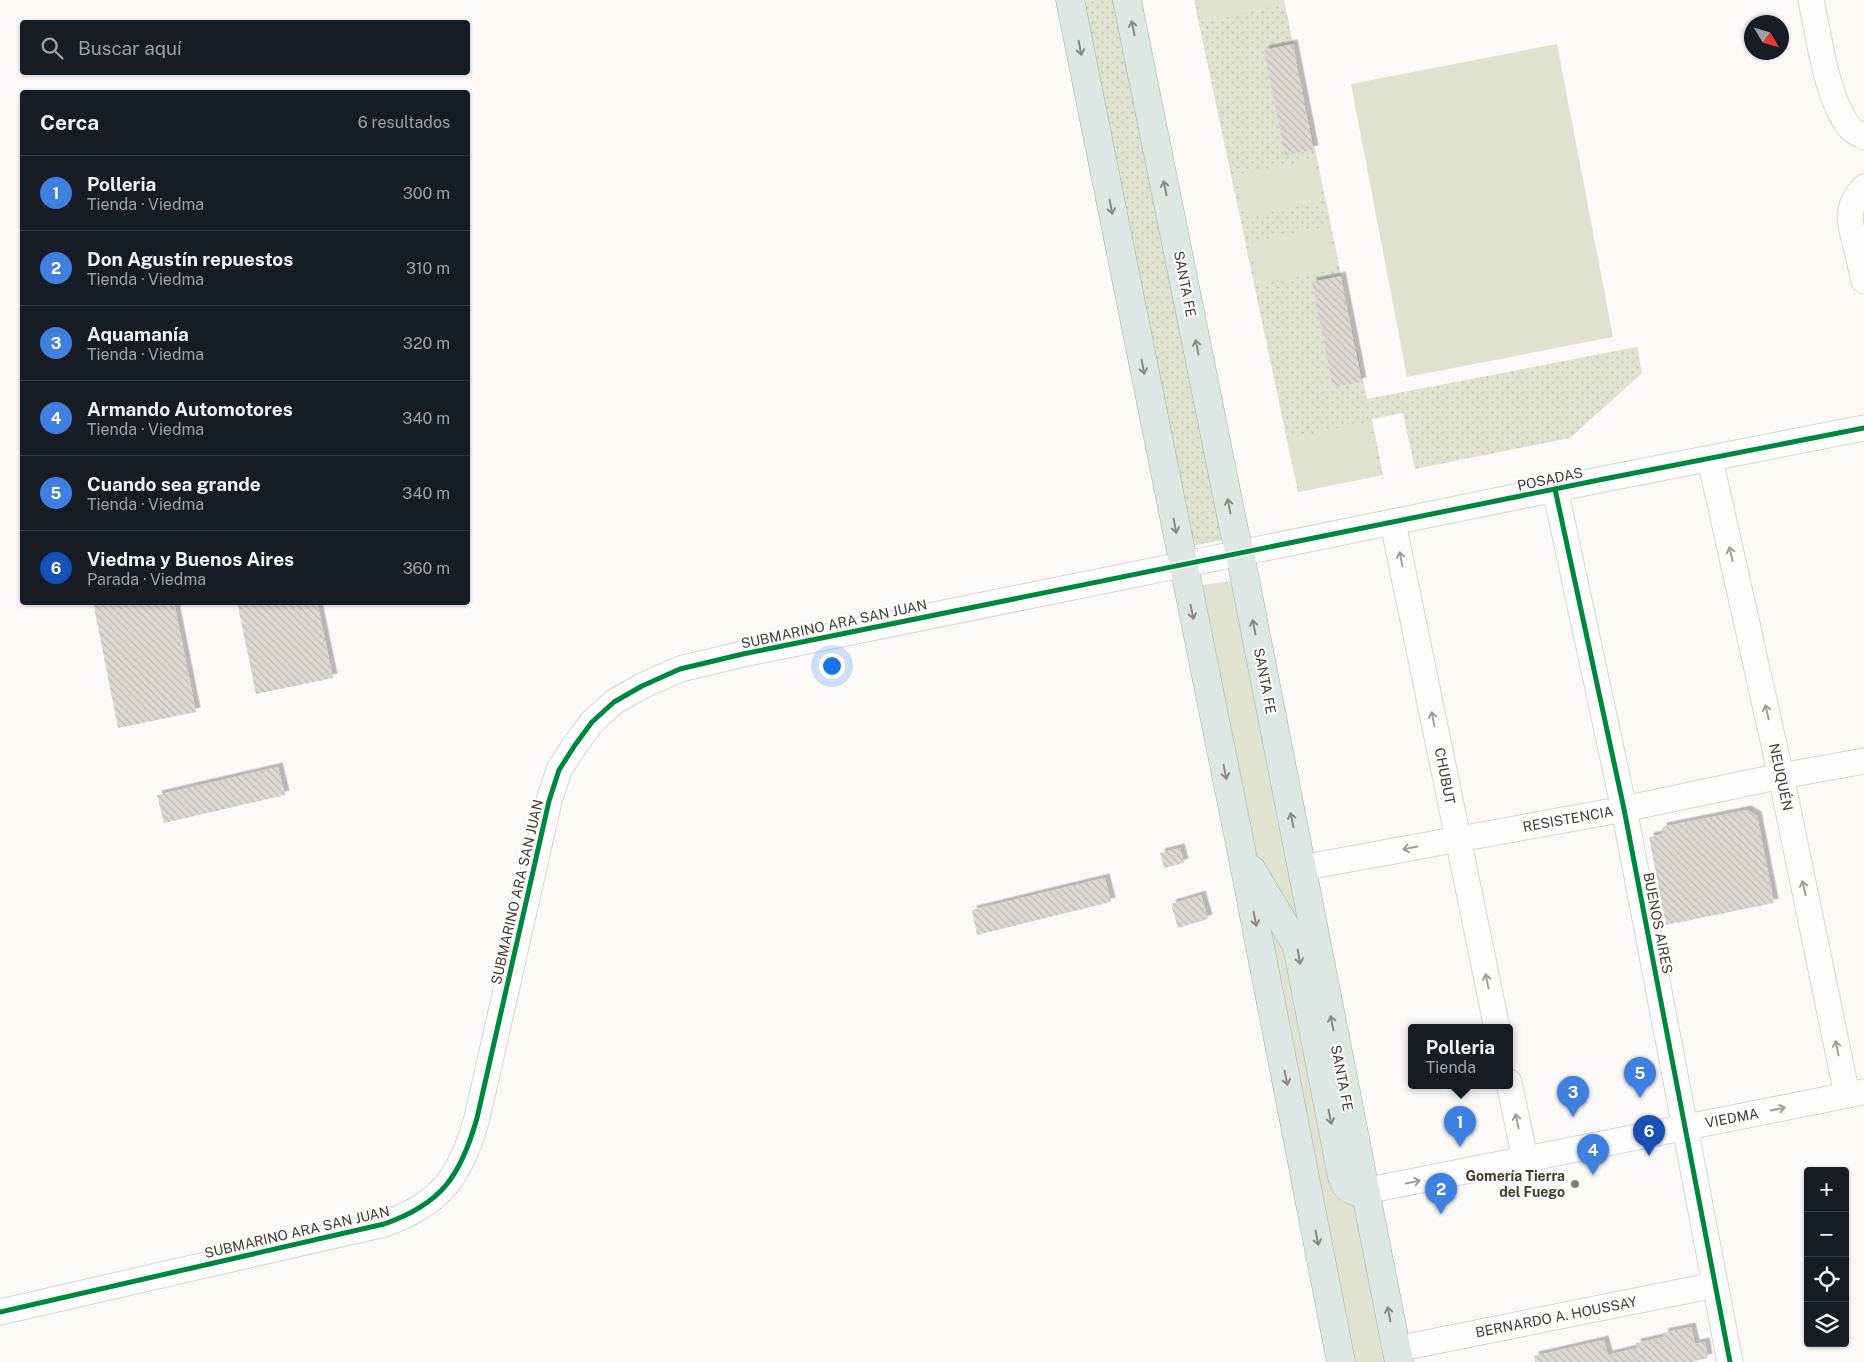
<!DOCTYPE html>
<html lang="es">
<head>
<meta charset="utf-8">
<style>
  body { margin:0; font-family:"Public Sans",sans-serif; background:#20242c; color:#f1f3f6 }
  .controls { position:absolute; right:15px; bottom:15px; display:grid; overflow:hidden; border-radius:5px; box-shadow:0 1px 4px #0004 }
  .controls button { width:45px; height:45px; display:grid; place-items:center; padding:0; border:0; border-bottom:1px solid #363941; background:#171b24; color:#f1f3f6; font:25px sans-serif }
  .compass { position:absolute; left:1744px; top:15px; width:45px; height:45px; border-radius:50%; background:#171b24; box-shadow:0 1px 4px #0004; rotate:128deg }
  .you { position:absolute; left:831px; top:665px; width:18px; height:18px; margin:-12px; border:4px solid #fff; border-radius:50%; background:#1a73e8; box-shadow:0 0 0 8px #1a73e833 }
  .badge { display:grid; place-items:center; width:32px; height:32px; border-radius:50%; background:#1a73e8; color:#fff; font-size:16px; font-weight:700 }
  .pin { position:absolute; translate:-50% -41px; filter:drop-shadow(0 1px 2px #0008) }
  .pin::after { content:''; position:absolute; top:26px; width:18px; height:15px; background:inherit; clip-path:polygon(0 0,100% 0,50% 100%) }
  .popup { position:absolute; left:1408px; top:1024px; width:105px; height:65px; box-sizing:border-box; display:grid; place-content:center; border-radius:5px; background:#171b24; filter:drop-shadow(0 1px 4px #0005); font-size:16px; white-space:nowrap; color:#9ea1a6 }
  .popup b { font-size:19px; color:#f1f3f6 }
  .popup::after { content:''; position:absolute; left:50%; top:100%; margin-left:-10px; border:10px solid transparent; border-top-color:#171b24 }
  .list { margin:0; padding:0; list-style:none }
  h2 { display:flex; justify-content:space-between; align-items:center; height:65px; margin:0; padding:0 20px; font-size:21px }
  h2 small { font-size:16px; font-weight:400; color:#9ea1a6 }
  .list li { display:grid; grid-template-columns:32px 1fr auto; gap:15px; align-items:center; box-sizing:border-box; height:75px; padding:0 20px; border-top:1px solid #363941 }
  .list b { display:block; font-size:19px; white-space:nowrap }
  .list p { margin:0; font-size:16px; white-space:nowrap; color:#9ea1a6 }
  .list em { font-size:16px; font-style:normal; color:#9ea1a6 }
  .icon { flex:none; width:28px; height:28px; fill:none; stroke:currentColor; stroke-width:2; stroke-linecap:round; stroke-linejoin:round }
  .map { position:relative; flex:none; width:1864px; height:1362px; overflow:hidden }
  .search { position:absolute; background:#171b24; box-shadow:0 1px 4px #0004; left:20px; top:20px; width:450px; height:55px; display:flex; align-items:center; gap:12px; box-sizing:border-box; padding:0 18px; border-radius:5px; color:#9ea1a6; font-size:19px }
  .panel { position:absolute; background:#171b24; box-shadow:0 1px 4px #0004; left:20px; top:90px; width:450px; height:515px; border-radius:5px }
  .map>svg:first-child { display:block }
  .grass { fill:url(#grass-dots) }
  .garden { fill:#dfe2ce }
  .building { fill:url(#building-back-hatch); filter:url(#shadow) }
  .lines { fill:none; stroke-linecap:round; stroke-linejoin:round }
  .minor-casing { stroke:#d9d5d0; stroke-width:27 }
  .major-casing { stroke:#9eafa9; stroke-width:29 }
  .minor { stroke:#fffefe; stroke-width:25 }
  .major { stroke:#dde7e4; stroke-width:28 }
  .cycleway-casing { stroke:#fff; stroke-width:8 }
  .cycleway { stroke:#00873e; stroke-width:5 }
  .oneway { stroke:#888882 }
  .oneway2 { stroke:#a09c98 }
  .poi-dot { fill:#837e77; stroke:#fff; stroke-width:2 }
  .labels { text-anchor:middle; stroke-width:4; stroke-linejoin:round; paint-order:stroke }
  .street-label { font-size:14px; fill:#423b32; stroke:#fff }
  .poi-label { font-size:14px; font-weight:bold; fill:#423b32; stroke:#fff; text-anchor:end }
</style>
</head>
<body>
<div class="map">
<svg width="1864" height="1362" viewBox="0 0 1864 1362">
  <defs>
    <pattern id="grass-dots" width="8" height="8" patternUnits="userSpaceOnUse" patternTransform="scale(1.25)"><rect width="8" height="8" fill="#dfe2ce"/><path d="M2 2h.1M6 6h.1" fill="none" stroke="#c1c3b1" stroke-width="1.8" stroke-linecap="round"/></pattern>
    <pattern id="building-back-hatch" width="6" height="6" patternUnits="userSpaceOnUse" patternTransform="scale(1.25)"><rect width="6" height="6" fill="#dcd8d3"/><path d="M-1 5l2 2M0 0l6 6M5-1l2 2" fill="none" stroke="#bebab6"/></pattern>
    <filter id="shadow"><feDropShadow dx="4.5" dy="-4.5" stdDeviation="0" flood-color="#0004"/></filter>
  </defs>
  <rect width="100%" height="100%" fill="#fcfaf8"/>
  <g class="grass">
    <polygon points="1082,0 1115,0 1223,540 1191,546"/>
    <polygon points="1194,0 1284,0 1367,399 1637,347 1642,373 1570,438 1415,469 1403,413 1372,419 1383,475 1298,492"/>
  </g>
  <g class="garden">
    <polygon points="1199,0 1283,0 1284,4 1204,22"/>
    <polygon points="1557,44 1613,337 1407,377 1351,84"/>
    <polygon points="1315,159 1323,201 1245,217 1236,175"/>
    <polygon points="1328,226 1337,269 1258,285 1249,243"/>
    <polygon points="1369,422 1379,475 1299,492 1288,439"/>
    <polygon points="1232,581 1299,920 1254,858 1202,585"/>
    <polygon points="1263,901 1288,943 1338,1194 1357,1207 1389,1362 1353,1362"/>
  </g>
  <g class="building">
    <polygon points="1293,44 1314,150 1285,155 1264,50"/>
    <polygon points="1341,276 1362,382 1333,387 1312,282"/>
    <polygon points="93,602 174,602 196,712 118,728"/>
    <polygon points="237,602 317,602 333,678 256,694"/>
    <polygon points="278,767 285,795 164,823 157,795"/>
    <polygon points="1747,810 1757,816 1774,903 1666,925 1649,837 1663,834 1662,827"/>
    <polygon points="1180,848 1184,863 1164,868 1160,853"/>
    <polygon points="1105,878 1111,902 977,935 972,910"/>
    <polygon points="1201,895 1208,919 1178,928 1171,904"/>
    <polygon points="1691,1327 1695,1344 1705,1342 1708,1358 1691,1362 1535,1362 1534,1356 1604,1340 1608,1355 1637,1348 1636,1343 1664,1337 1663,1333"/>
  </g>
  <g class="lines">
    <g class="minor-casing">
      <g id="minor">
        <path d="M1811,0C1819,36 1827,102 1851,129C1854,132 1859,134 1864,137"/>
        <path d="M1864,187C1845,207 1849,222 1856,246C1859,257 1861,269 1864,281"/>
        <polyline points="1710,459 1781,776 1847,1095"/>
        <polyline points="1555,489 1624,809 1730,1362"/>
        <polyline points="1393,523 1497,1028"/>
        <polyline points="1301,868 1624,809 1781,776 1864,761"/>
        <polyline points="1509,1082 1525,1159"/>
        <polyline points="1365,1191 1863,1092"/>
        <path d="M0,1312L384,1224C442,1204 461,1175 477,1118L549,801L559,770L575,745L592,722L614,702L642,686L680,669L743,654L1609,478L1864,428"/>
        <polyline points="1396,1349 1715,1285"/>
      </g>
    </g>
    <g class="major-casing">
      <g id="major">
        <polyline points="1070,0 1242,854 1341,1362"/>
        <polyline points="1127,0 1234,530 1240,554 1399,1362"/>
        <path d="M1252,870L1297,946L1342,1177C1346,1189 1353,1193 1365,1191"/>
      </g>
    </g>
    <use href="#minor" class="minor"/>
    <use href="#major" class="major"/>
    <g class="cycleway-casing">
      <g id="cycleway">
        <polyline points="1555,489 1624,809 1730,1362"/>
        <path d="M0,1312L384,1224C442,1204 461,1175 477,1118L549,801L559,770L575,745L592,722L614,702L642,686L680,669L743,654L1609,478L1864,428"/>
      </g>
    </g>
    <use href="#cycleway" class="cycleway"/>
  </g>
  <defs><path id="oneway-shaft" d="M-6 0H5M1.5-3L5.5 0L1.5 3" fill="none" stroke-width="1.6" stroke-linecap="round" stroke-linejoin="round" transform="scale(1.25)"/></defs>
  <g class="oneway">
    <use href="#oneway-shaft" transform="translate(1133 28) rotate(-101)"/>
    <use href="#oneway-shaft" transform="translate(1080 48) rotate(79)"/>
    <use href="#oneway-shaft" transform="translate(1165 188) rotate(-101)"/>
    <use href="#oneway-shaft" transform="translate(1111 207) rotate(79)"/>
    <use href="#oneway-shaft" transform="translate(1197 347) rotate(-101)"/>
    <use href="#oneway-shaft" transform="translate(1143 367) rotate(79)"/>
    <use href="#oneway-shaft" transform="translate(1229 506) rotate(-101)"/>
    <use href="#oneway-shaft" transform="translate(1175 526) rotate(79)"/>
    <use href="#oneway-shaft" transform="translate(1192 612) rotate(78)"/>
    <use href="#oneway-shaft" transform="translate(1254 627) rotate(-101)"/>
    <use href="#oneway-shaft" transform="translate(1225 772) rotate(78)"/>
    <use href="#oneway-shaft" transform="translate(1292 820) rotate(-101)"/>
    <use href="#oneway-shaft" transform="translate(1255 919) rotate(79)"/>
    <use href="#oneway-shaft" transform="translate(1299 957) rotate(80)"/>
    <use href="#oneway-shaft" transform="translate(1332 1023) rotate(-101)"/>
    <use href="#oneway-shaft" transform="translate(1286 1078) rotate(79)"/>
    <use href="#oneway-shaft" transform="translate(1330 1117) rotate(79)"/>
    <use href="#oneway-shaft" transform="translate(1317 1238) rotate(79)"/>
    <use href="#oneway-shaft" transform="translate(1389 1314) rotate(-101)"/>
  </g>
  <g class="oneway2">
    <use href="#oneway-shaft" transform="translate(1731 554) rotate(-103)"/>
    <use href="#oneway-shaft" transform="translate(1401 559) rotate(-101)"/>
    <use href="#oneway-shaft" transform="translate(1767 712) rotate(-103)"/>
    <use href="#oneway-shaft" transform="translate(1433 719) rotate(-101)"/>
    <use href="#oneway-shaft" transform="translate(1410 848) rotate(169)"/>
    <use href="#oneway-shaft" transform="translate(1804 888) rotate(-102)"/>
    <use href="#oneway-shaft" transform="translate(1487 981) rotate(-102)"/>
    <use href="#oneway-shaft" transform="translate(1837 1048) rotate(-102)"/>
    <use href="#oneway-shaft" transform="translate(1778 1109) rotate(-11)"/>
    <use href="#oneway-shaft" transform="translate(1517 1121) rotate(-102)"/>
    <use href="#oneway-shaft" transform="translate(1413 1182) rotate(-11)"/>
  </g>
  <circle class="poi-dot" cx="1575" cy="1184" r="5"/>
  <g class="labels">
    <g class="street-label">
      <text transform="translate(1185 284) rotate(79)" y="5">SANTA FE</text>
      <text transform="translate(1550 479) rotate(-12)" y="5">POSADAS</text>
      <text transform="translate(834 624) rotate(-12)" y="5">SUBMARINO ARA SAN JUAN</text>
      <text transform="translate(1265 681) rotate(79)" y="5">SANTA FE</text>
      <text transform="translate(1445 776) rotate(79)" y="5">CHUBUT</text>
      <text transform="translate(1781 777) rotate(78)" y="5">NEUQUÉN</text>
      <text transform="translate(1568 819) rotate(-10)" y="5">RESISTENCIA</text>
      <text transform="translate(517 892) rotate(-77)" y="5">SUBMARINO ARA SAN JUAN</text>
      <text transform="translate(1658 923) rotate(79)" y="5">BUENOS AIRES</text>
      <text transform="translate(1342 1078) rotate(79)" y="5">SANTA FE</text>
      <text transform="translate(1732 1118) rotate(-11)" y="5">VIEDMA</text>
      <text transform="translate(297 1232) rotate(-13)" y="5">SUBMARINO ARA SAN JUAN</text>
      <text transform="translate(1556 1317) rotate(-11)" y="5">BERNARDO A. HOUSSAY</text>
    </g>
    <g class="poi-label">
      <text x="1565" y="1181">Gomería Tierra<tspan x="1565" dy="16">del Fuego</tspan></text>
    </g>
  </g>
</svg>
<div class="controls">
<button>+</button>
<button>−</button>
<button><svg class="icon" aria-label="locate" viewBox="0 0 24 24"><circle cx="12" cy="12" r="6"/><path d="M12 2v4M12 18v4M2 12h4M18 12h4"/></svg></button>
<button><svg class="icon" aria-label="layers" viewBox="0 0 24 24"><path d="M12 4l9 5-9 5-9-5zM3 14l9 5 9-5"/></svg></button>
</div>
<svg class="compass" viewBox="-18 -18 36 36"><path d="M0-13l5 13h-10z" fill="#e53935"/><path d="M0 13l5-13h-10z" fill="#9ea1a6"/></svg>
<div class="you"></div>
<div class="pin badge" style="left:1460px;top:1147px;background:#3f7fe0">1</div>
<div class="popup"><b>Polleria</b>Tienda</div>
<div class="pin badge" style="left:1441px;top:1214px;background:#3f7fe0">2</div>
<div class="pin badge" style="left:1573px;top:1117px;background:#3f7fe0">3</div>
<div class="pin badge" style="left:1593px;top:1175px;background:#3f7fe0">4</div>
<div class="pin badge" style="left:1640px;top:1098px;background:#3f7fe0">5</div>
<div class="pin badge" style="left:1649px;top:1156px;background:#1a4fb4">6</div>
<div class="search"><svg class="icon" aria-label="search" viewBox="0 0 24 24"><circle cx="10" cy="10" r="6"/><path d="M15 15l6 6"/></svg>Buscar aquí</div>
<section class="panel">
<h2>Cerca<small>6 resultados</small></h2>
<ul class="list">
<li><span class="badge" style="background:#3f7fe0">1</span><div><b>Polleria</b><p>Tienda · Viedma</p></div><em>300 m</em></li>
<li><span class="badge" style="background:#3f7fe0">2</span><div><b>Don Agustín repuestos</b><p>Tienda · Viedma</p></div><em>310 m</em></li>
<li><span class="badge" style="background:#3f7fe0">3</span><div><b>Aquamanía</b><p>Tienda · Viedma</p></div><em>320 m</em></li>
<li><span class="badge" style="background:#3f7fe0">4</span><div><b>Armando Automotores</b><p>Tienda · Viedma</p></div><em>340 m</em></li>
<li><span class="badge" style="background:#3f7fe0">5</span><div><b>Cuando sea grande</b><p>Tienda · Viedma</p></div><em>340 m</em></li>
<li><span class="badge" style="background:#1a4fb4">6</span><div><b>Viedma y Buenos Aires</b><p>Parada · Viedma</p></div><em>360 m</em></li>
</ul>
</section>
</div>
</body>
</html>
